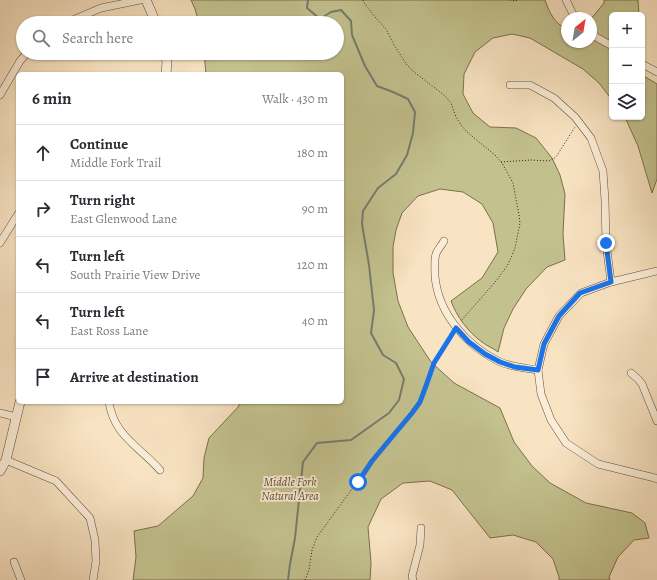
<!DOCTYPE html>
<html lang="en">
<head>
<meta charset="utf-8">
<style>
  body { margin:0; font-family:Alegreya,serif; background:#f7f7f7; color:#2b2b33 }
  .controls { position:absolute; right:12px; top:12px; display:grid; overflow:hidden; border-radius:6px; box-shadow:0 1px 3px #0004 }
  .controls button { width:36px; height:36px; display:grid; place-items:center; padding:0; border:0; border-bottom:1px solid #e1e1e2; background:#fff; color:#2b2b33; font:20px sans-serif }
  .compass { position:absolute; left:561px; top:12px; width:36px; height:36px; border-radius:50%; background:#fff; box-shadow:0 1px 3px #0004; rotate:31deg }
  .stop { position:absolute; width:12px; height:12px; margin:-9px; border:3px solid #1a73e8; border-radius:50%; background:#fff }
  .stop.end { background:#1a73e8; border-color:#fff; box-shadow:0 1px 4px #0008 }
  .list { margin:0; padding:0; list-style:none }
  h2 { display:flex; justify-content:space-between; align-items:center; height:52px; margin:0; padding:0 16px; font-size:17px }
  h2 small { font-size:13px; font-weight:400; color:#7c7c81 }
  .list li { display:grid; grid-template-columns:26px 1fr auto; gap:12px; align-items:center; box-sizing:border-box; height:56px; padding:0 16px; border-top:1px solid #e1e1e2 }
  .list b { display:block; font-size:15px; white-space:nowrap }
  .list p { margin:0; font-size:13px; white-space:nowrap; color:#7c7c81 }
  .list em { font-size:13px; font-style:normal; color:#7c7c81 }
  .icon { flex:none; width:22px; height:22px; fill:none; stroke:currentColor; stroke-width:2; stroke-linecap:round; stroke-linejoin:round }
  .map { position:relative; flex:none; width:657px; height:580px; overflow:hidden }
  .search { position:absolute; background:#fff; box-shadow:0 1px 3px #0004; left:16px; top:16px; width:328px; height:44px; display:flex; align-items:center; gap:10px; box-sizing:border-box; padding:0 14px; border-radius:22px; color:#7c7c81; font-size:15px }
  .panel { position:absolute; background:#fff; box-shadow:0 1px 3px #0004; left:16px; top:72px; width:328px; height:332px; border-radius:6px }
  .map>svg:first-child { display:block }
  .green { fill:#c3c28f; stroke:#7e6e4d }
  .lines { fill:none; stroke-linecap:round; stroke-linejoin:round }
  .stream { stroke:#757c6f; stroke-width:2 }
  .minor-casing { stroke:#684c39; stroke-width:8 }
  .tertiary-casing { stroke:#684c39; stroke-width:10 }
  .path { stroke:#38190b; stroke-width:1; stroke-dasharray:1 2; stroke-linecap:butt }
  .minor { stroke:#faedd7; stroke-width:7 }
  .tertiary { stroke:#faedd7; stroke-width:9 }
  .route { stroke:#1a73e8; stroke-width:5 }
  .labels { text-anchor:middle; stroke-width:3.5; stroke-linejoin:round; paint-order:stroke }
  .park-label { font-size:12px; font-style:italic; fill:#624c33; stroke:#faedd7 }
</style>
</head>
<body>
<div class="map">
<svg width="657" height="580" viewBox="0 0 657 580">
  <rect width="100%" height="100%" fill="#f8e3c2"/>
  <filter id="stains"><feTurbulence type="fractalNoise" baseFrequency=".005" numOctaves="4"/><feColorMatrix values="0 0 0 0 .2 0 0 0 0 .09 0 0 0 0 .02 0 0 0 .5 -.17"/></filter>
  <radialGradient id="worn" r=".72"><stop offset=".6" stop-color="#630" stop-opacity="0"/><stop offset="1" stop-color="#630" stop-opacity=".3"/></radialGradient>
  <g class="green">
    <path d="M191,0H545C550,14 554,22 567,30V42H591V19L604,3V0H638L639,15H612V100L599,83L583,69L530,38L512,34L493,38L475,52L464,74L463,94L473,113L490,127L516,128L536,138L552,158L560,175L565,194L563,234L565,260L547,267L526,289L513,309L504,328L498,352C493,348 487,346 482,342C468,332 457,317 451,301L482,278L498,252L493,223L482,204L463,192L440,189L418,196L402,213L396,230L393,247V273L398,301L408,327L431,362L454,383L500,408L514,442L532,466L550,483L586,503L632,513L645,523L649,538L634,540L618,557L609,577L610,580H559V577L553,559L536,542L513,535L490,538L452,490L430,481L403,483L381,499L368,527L371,563L370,580H133L136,557L134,531L158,526L193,496L203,478L204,458L209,438L239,406V402H342V74H206L204,53H337V23H199L195,9Z"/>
    <polygon points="642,75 657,84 657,179 652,193 638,146 625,117 642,117"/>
  </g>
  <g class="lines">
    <polyline class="stream" points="288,580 290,564 295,538 303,462 317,443 351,440 389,413 399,400 404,379 396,363 383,355 371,333 374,310 369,265 362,224 363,211 378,188 396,174 407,155 413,133 415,112 408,99 393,92 377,86 365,66 352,35 351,21 341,10 331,12 320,19 307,8 308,0"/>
    <g class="minor-casing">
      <g id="minor">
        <polyline points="566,0 574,16 576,18"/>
        <polyline points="66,23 101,8 140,0"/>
        <polyline points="591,32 596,37 612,46"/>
        <polyline points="642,64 657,72"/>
        <polyline points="510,85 530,85 554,98 575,117 591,138 603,171 605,200 606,243 611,282"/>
        <polyline points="0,95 20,61 27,53"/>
        <path d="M444,241C442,245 437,250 436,254C434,260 435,269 435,276C438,313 466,345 498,361C510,367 524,368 538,370"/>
        <polyline points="0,243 18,214"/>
        <polyline points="657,271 611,282 581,293 559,316 544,344 538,370 541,394 551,420 566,443 598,464 655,478 657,479"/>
        <polyline points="631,373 638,379 642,384 657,421"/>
        <path d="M109,402C114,436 139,446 160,470"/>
        <polyline points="0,413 16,417"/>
        <polyline points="6,460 56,481 90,518 95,540 96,561 93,580"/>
        <polyline points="14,562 21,580"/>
        <polyline points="413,580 412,576 420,545 421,528"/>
      </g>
    </g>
    <g class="tertiary-casing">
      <g id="tertiary">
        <polyline points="146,0 156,23"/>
        <polyline points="165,53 167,62 166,74"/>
        <polyline points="0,471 6,460 20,402"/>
      </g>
    </g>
    <g class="path">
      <polyline points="363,0 365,4 375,17 386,29 394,45 407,65 414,72 444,95 451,103 456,117 461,125 467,132 495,155 502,163 513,183 519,215 520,223 515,248 511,258 507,266 496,281 461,321"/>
      <polyline points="510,0 514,1 518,0"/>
      <polyline points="501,162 531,160 548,161 553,159 556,157 575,127"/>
      <polyline points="305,580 309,570 312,550 317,537 357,482 372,461 412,413 420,402 427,383 434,363 453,333"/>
    </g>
    <use href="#minor" class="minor"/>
    <use href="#tertiary" class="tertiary"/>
  </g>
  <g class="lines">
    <polyline class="route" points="358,482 372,461 412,413 420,402 427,383 434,363 456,328 469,342 485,354 500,362 515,367 538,370 544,344 559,316 580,293 611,282 606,243"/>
  </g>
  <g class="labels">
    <g class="park-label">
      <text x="290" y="486">Middle Fork<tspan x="290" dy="14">Natural Area</tspan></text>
    </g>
  </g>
  <rect width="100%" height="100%" filter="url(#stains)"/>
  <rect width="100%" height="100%" fill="url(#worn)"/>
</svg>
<div class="controls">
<button>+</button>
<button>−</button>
<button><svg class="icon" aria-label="layers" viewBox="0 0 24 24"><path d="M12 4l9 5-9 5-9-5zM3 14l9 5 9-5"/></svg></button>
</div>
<svg class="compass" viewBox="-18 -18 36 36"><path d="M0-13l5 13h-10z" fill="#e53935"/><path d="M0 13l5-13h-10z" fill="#7c7c81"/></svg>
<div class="stop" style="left:358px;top:482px"></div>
<div class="stop end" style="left:606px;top:243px"></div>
<div class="search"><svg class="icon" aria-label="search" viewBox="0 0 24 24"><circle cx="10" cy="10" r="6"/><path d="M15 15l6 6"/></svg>Search here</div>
<section class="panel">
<h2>6 min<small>Walk · 430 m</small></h2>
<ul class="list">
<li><svg class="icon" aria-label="ahead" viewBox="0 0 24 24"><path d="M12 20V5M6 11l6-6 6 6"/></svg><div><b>Continue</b><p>Middle Fork Trail</p></div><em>180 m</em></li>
<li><svg class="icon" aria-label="right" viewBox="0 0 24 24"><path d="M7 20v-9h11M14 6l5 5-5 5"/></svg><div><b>Turn right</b><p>East Glenwood Lane</p></div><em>90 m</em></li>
<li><svg class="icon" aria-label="left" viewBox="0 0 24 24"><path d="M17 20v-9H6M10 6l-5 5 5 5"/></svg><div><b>Turn left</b><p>South Prairie View Drive</p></div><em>120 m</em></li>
<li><svg class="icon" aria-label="left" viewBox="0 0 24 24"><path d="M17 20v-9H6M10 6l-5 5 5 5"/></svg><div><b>Turn left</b><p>East Ross Lane</p></div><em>40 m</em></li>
<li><svg class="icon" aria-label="arrive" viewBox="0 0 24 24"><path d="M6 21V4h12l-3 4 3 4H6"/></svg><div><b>Arrive at destination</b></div></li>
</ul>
</section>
</div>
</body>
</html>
